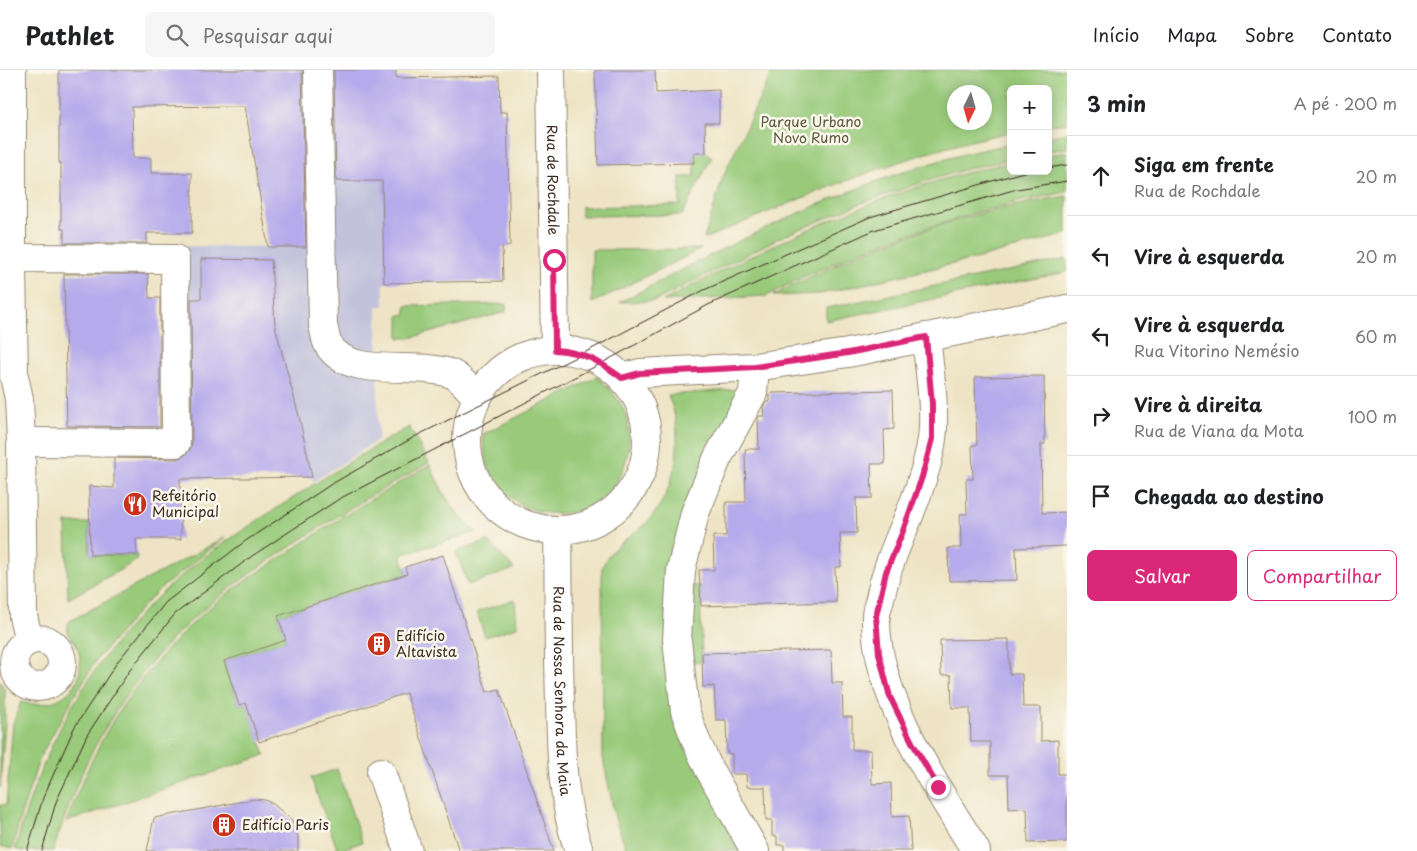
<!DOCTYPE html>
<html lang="pt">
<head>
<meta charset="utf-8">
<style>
  body { margin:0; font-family:"Playpen Sans",sans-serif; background:#f6f6f6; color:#202124 }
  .controls { position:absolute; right:15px; top:15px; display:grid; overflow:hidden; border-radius:8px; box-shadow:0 2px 12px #0003 }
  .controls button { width:45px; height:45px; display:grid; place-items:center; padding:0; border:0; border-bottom:1px solid #e0e0e0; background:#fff; color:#202124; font:25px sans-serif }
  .compass { position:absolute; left:947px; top:15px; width:45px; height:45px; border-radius:50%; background:#fff; box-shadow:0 2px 12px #0003; rotate:185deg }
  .stop { position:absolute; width:15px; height:15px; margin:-11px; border:4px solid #db2777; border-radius:50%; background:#fff }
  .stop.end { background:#db2777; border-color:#fff; box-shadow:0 1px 5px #0008 }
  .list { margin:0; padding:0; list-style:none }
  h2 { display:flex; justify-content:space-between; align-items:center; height:65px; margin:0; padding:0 20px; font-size:21px }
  h2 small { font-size:16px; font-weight:400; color:#757577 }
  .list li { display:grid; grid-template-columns:32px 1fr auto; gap:15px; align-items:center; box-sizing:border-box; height:80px; padding:0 20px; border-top:1px solid #e0e0e0 }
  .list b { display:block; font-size:19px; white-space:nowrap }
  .list p { margin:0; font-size:16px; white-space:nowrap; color:#757577 }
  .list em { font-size:16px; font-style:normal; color:#757577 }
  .actions { display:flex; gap:10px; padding:15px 20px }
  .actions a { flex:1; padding:11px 0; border:1px solid #db2777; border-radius:8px; text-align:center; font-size:18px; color:#db2777 }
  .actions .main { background:#db2777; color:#fff }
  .icon { flex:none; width:28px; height:28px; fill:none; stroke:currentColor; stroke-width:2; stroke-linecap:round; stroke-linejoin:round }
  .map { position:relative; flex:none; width:1067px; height:781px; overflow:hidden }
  header { display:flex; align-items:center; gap:30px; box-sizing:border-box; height:70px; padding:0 25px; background:#fff; border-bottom:1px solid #e0e0e0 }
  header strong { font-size:24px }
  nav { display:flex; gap:28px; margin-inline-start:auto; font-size:18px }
  .search { width:350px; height:45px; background:#f6f6f6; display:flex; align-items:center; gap:12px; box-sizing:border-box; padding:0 18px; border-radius:8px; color:#757577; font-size:19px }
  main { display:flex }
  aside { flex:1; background:#fff }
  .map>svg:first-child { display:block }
  .industrial { fill:#c2c2dc }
  .green { fill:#98ca7a; stroke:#6a7a4c; fill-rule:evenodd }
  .building { fill:#b5aaeb }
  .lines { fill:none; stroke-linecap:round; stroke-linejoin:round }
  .minor-casing { stroke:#948772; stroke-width:30 }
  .minor { stroke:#fff; stroke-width:28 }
  .tram { stroke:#3b2a1e; stroke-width:1 }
  .route { stroke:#db2777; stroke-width:6 }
  .labels { text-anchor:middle; stroke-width:5; stroke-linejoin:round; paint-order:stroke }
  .park-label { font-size:14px; fill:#575a3a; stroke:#fbf7ec }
  .street-label { font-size:14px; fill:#3b2a1e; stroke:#fbf7ec }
  .poi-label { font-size:14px; fill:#3b2a1e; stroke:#fbf7ec; text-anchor:start }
</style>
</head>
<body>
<header>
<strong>Pathlet</strong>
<div class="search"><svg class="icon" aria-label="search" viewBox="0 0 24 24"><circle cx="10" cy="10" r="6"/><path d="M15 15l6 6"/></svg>Pesquisar aqui</div>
<nav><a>Início</a><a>Mapa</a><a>Sobre</a><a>Contato</a></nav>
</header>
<main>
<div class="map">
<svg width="1067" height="781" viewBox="0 0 1067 781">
  <rect width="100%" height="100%" fill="#fbf7ec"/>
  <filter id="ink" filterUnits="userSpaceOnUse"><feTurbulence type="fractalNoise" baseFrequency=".02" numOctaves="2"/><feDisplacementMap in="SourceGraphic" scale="10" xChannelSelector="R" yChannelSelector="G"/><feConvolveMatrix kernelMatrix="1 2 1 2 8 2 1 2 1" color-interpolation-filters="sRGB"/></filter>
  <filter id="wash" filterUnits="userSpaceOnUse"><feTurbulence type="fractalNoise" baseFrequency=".0096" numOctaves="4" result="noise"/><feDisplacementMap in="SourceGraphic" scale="20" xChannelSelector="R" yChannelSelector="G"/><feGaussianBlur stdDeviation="1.12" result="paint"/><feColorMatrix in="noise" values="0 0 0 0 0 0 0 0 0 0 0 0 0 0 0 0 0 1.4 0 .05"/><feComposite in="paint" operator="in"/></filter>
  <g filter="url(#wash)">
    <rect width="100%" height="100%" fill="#eee4c5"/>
    <polygon class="industrial" points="234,0 380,0 384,236 377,236 378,370 313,412 311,407 180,409 180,176 268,177 245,33"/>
    <g class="green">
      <path d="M773,0H1067V53L1048,55V19H1011V62C904,83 804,127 704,169L723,107ZM954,22H984V52H954Z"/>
      <polygon points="1067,63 1067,78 1048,81 1048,67"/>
      <path d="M1011,74V89L967,99L927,111L859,134L777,169L655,231L620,232C665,209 710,184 756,163C837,124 922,90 1011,74Z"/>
      <path d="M1067,82V122L1021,131L975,143L908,164L862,181L801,208L767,226L663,231C774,172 887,118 1011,92V101H1048V85Z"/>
      <polygon points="694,83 706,83 712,87 682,145 581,146 581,137 680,135 680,107 695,106"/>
      <path d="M1067,126V164L979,188L820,224L773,226C863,177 965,141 1067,126Z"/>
      <polygon points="701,179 592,233 592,180"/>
      <polygon points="1067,189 1067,202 826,251 826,238"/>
      <polygon points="506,234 506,242 410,268 399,268 399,245 406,245 406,236"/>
      <path d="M597,307C618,324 631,345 629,372C623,470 483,467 483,364Z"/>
      <path d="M741,319L665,568L743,781H627L615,748L603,688L602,498C610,477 625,471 642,457C666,436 679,398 677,366C677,352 673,338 668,325Z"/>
      <path d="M409,357L429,393C385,417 343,442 302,469C278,485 253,501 230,518C176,558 132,610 99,669C79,704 66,743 53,781H21L15,779C41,680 87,592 164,521C206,482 254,453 302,422C337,400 372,377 409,357Z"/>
      <path d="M430,395C443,423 452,442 476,462L401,485L407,504L278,546L286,570L224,591L239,635L246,633L265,685L66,752C80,716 94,682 114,649C139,609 172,571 207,540C232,518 261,501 288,483C334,451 381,423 430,395Z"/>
      <polygon points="66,453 89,453 90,485 137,485 136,491 68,529"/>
      <path d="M226,467L160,519L142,537L97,589L73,628L40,687L21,745L12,779L0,776V735H6L13,653L21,632C52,640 85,623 80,587C79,581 77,575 73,570C72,568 69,565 68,564C67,561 68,555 68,552Z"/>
      <polygon points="488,471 514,499 468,515 456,482"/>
      <polygon points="693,516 700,516 702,592 689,592"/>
      <polygon points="515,529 517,557 485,567 477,542"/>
      <polygon points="0,611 5,620 5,653 0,718"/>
      <polygon points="337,699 362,772 338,781 311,708"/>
    </g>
    <g id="blocks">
      <g class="building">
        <polygon points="59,0 302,0 306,177 268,177 245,36 132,37 133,88 151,88 151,103 192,103 192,163 147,163 147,173 64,173 64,159 61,159 61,93 59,93"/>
        <polygon points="334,0 396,0 396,8 499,6 500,42 507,42 510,176 502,177 503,211 384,213 382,111 336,111"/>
        <polygon points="595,0 655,0 656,23 719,20 719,53 705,53 706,83 694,83 694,93 598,95"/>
        <polygon points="201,189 271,190 275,256 299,346 312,407 180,409 181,469 136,469 137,485 90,485 89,416 114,418 114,388 176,389 184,386 190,380 192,373 191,229 201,229"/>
        <polygon points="64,204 148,204 149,228 160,228 160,357 67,356"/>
        <polygon points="1044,306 1045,374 1041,374 1042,443 1067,442 1067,476 1016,478 1017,510 949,511 948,478 961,478 960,444 967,444 966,409 973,409 972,375 977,375 975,307"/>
        <polygon points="893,320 894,359 884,360 885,394 871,394 872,428 856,428 857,463 840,463 841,497 835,497 836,532 701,536 699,500 714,500 713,466 726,466 726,432 746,432 745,379 759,379 758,346 764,346 763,337 766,332 770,332 770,323"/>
        <polygon points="443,485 487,622 499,619 554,781 459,781 406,623 259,672 246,633 239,635 224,591 286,570 278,546 407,504 405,497"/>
        <polygon points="1009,569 1009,604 1022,604 1023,637 1041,637 1041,671 1058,670 1058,704 1067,704 1067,772 1028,773 1027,738 1009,739 1008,705 990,705 990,672 971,672 970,638 952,638 951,605 941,605 940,570"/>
        <polygon points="831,580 832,613 842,613 843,647 852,647 852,680 871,680 872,714 891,713 892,747 909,746 911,781 784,781 784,775 777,775 777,766 772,766 772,750 766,750 765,717 747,717 746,704 732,704 732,684 727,683 726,650 716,650 714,616 703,617 702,583"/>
        <polygon points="255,729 265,730 273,734 292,750 298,766 298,781 147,781 154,748"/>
      </g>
    </g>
  </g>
  <g filter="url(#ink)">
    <use href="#blocks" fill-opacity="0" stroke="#948772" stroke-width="1"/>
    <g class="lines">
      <g class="minor-casing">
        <g id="minor">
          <polyline points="12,0 12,199 14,306 19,329 21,372 23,546 29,571"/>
          <path d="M318,0L323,256C325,261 325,269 328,274C348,311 418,290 452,304C461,308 470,320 477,327"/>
          <path id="s1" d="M551,0L555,280"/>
          <polyline points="11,188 175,189 176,373 21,372"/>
          <path d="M926,267C929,297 936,340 932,369C928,398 912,440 900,467C891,488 885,505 880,528C879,534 876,540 876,546C874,625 936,716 976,781"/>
          <circle cx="557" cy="370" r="90"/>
          <polyline points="755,297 753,323 717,389 695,443 681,500 677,570 685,641 696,671 709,699 755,781"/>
          <polyline points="622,308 640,303 755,297 848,283 1067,239"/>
          <path id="s2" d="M558,460C559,517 558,574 560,631C561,683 562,732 579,781"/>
          <circle cx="38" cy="593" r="24"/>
          <polyline points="381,702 408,781"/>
        </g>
      </g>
      <use href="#minor" class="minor"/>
      <g class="tram">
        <polyline points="1048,98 1067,95"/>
        <polyline points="27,781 43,728 74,658 118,591 166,532 244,472 330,415 416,366 582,284 704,220 870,147 1016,104 1029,101"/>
        <polyline points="42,781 56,732 87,665 130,600 175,544 252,486 339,429 602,293 708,235 874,160 1017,119 1067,111"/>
      </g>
    </g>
  </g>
  <g class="lines" filter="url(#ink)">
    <path class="route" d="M554,190L555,280C584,282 599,291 622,308L640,303L755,297L848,283L926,267L932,334V369L922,407L903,461L886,502L876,546L879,584L890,627L912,672L938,717"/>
  </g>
  <defs>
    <g id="restaurant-disc" transform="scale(1.25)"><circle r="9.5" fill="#c8321e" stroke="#fbf7ec"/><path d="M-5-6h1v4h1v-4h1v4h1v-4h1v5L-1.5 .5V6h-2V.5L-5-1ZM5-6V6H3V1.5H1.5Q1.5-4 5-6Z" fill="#fff"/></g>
    <g id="building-disc" transform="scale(1.25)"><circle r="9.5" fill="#c8321e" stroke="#fbf7ec"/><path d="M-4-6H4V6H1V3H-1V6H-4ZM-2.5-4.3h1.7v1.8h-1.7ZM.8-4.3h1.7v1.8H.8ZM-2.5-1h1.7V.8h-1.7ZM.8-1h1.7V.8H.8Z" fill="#fff"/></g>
  </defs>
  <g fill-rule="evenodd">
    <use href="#restaurant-disc" x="135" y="434"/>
    <use href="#building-disc" x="379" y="574"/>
    <use href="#building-disc" x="224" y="755"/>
  </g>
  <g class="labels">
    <g class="park-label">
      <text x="811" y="57">Parque Urbano<tspan x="811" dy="16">Novo Rumo</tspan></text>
    </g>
    <g class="street-label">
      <text dy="5" stroke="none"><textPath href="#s1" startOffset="110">Rua de Rochdale</textPath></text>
      <text dy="5" stroke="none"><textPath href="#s2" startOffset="161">Rua de Nossa Senhora da Maia</textPath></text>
    </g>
    <g class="poi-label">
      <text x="152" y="431">Refeitório<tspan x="152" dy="16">Municipal</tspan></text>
      <text x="396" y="571">Edifício<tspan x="396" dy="16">Altavista</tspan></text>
      <text x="242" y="760">Edifício Paris</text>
    </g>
  </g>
</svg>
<div class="controls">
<button>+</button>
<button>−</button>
</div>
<svg class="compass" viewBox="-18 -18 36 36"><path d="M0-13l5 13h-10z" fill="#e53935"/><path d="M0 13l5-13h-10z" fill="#757577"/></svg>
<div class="stop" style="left:554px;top:190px"></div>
<div class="stop end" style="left:938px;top:717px"></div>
</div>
<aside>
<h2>3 min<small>A pé · 200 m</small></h2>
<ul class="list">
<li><svg class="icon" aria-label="ahead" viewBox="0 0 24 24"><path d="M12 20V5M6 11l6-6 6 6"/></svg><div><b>Siga em frente</b><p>Rua de Rochdale</p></div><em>20 m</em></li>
<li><svg class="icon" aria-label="left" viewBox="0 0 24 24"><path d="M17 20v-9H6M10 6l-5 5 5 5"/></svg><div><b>Vire à esquerda</b></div><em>20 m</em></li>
<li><svg class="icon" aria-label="left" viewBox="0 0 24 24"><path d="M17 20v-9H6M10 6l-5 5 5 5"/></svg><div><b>Vire à esquerda</b><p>Rua Vitorino Nemésio</p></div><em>60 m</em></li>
<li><svg class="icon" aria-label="right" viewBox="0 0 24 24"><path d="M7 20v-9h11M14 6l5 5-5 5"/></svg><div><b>Vire à direita</b><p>Rua de Viana da Mota</p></div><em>100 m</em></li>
<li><svg class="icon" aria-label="arrive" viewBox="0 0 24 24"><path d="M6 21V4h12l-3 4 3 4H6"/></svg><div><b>Chegada ao destino</b></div></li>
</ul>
<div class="actions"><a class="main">Salvar</a><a>Compartilhar</a></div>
</aside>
</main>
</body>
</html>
